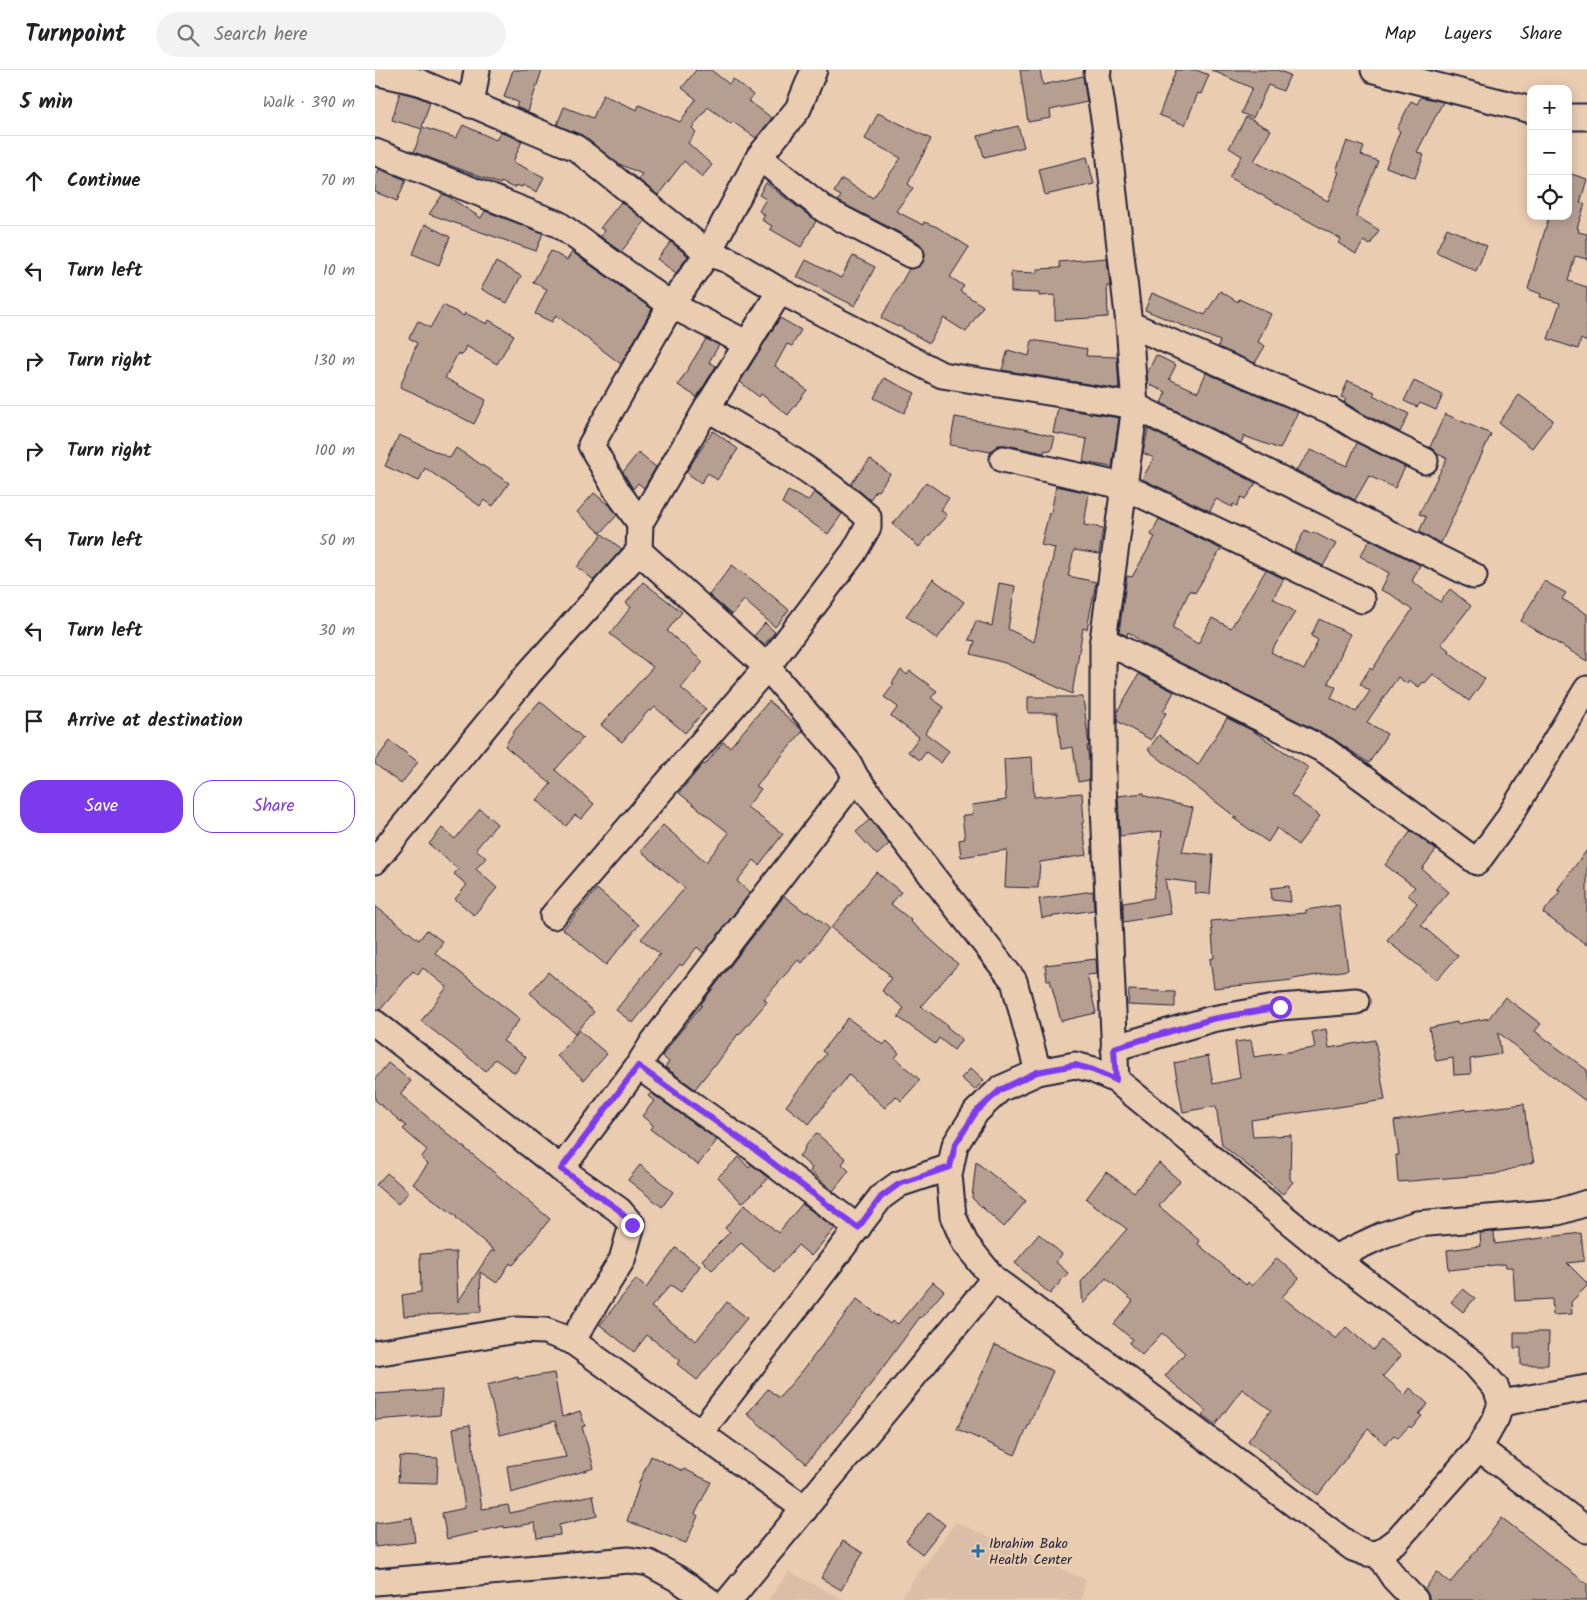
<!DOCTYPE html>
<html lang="en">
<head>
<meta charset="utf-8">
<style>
  body { margin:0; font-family:Kalam,sans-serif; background:#f2f2f2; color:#202124 }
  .controls { position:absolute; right:15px; top:15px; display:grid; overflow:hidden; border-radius:10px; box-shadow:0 2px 12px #0003 }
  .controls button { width:45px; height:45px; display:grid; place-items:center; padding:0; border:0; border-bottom:1px solid #e0e0e0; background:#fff; color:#202124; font:25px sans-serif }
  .stop { position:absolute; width:15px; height:15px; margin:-11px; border:4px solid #7c3aed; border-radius:50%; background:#fff }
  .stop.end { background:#7c3aed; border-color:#fff; box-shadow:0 1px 5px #0008 }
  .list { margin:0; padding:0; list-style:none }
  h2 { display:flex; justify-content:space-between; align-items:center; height:65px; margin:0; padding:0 20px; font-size:21px }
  h2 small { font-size:16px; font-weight:400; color:#757577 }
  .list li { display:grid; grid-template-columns:32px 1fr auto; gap:15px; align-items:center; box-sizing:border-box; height:90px; padding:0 20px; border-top:1px solid #e0e0e0 }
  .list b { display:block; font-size:19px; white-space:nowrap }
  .list em { font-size:16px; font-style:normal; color:#757577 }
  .actions { display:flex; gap:10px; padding:15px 20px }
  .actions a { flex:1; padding:11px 0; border:1px solid #7c3aed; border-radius:20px; text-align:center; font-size:18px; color:#7c3aed }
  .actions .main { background:#7c3aed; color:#fff }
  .icon { flex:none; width:28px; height:28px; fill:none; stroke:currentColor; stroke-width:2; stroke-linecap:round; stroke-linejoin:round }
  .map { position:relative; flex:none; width:1212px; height:1530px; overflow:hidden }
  header { display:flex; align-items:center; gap:30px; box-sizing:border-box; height:70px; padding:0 25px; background:#fff; border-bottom:1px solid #e0e0e0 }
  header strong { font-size:24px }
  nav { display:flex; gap:28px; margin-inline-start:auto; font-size:18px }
  .search { width:350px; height:45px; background:#f2f2f2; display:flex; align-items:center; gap:12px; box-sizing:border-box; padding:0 18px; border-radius:28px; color:#757577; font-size:19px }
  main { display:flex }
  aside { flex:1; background:#fff }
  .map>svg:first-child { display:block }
  .built { fill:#dabea7 }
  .building { fill:#b69f91; stroke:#22223b }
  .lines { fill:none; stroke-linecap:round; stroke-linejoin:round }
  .minor-casing { stroke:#22223b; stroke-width:29 }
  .minor { stroke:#eaccb1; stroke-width:25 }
  .route { stroke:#7c3aed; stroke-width:6 }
  .poi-dot { fill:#1f6fb2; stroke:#eaccb1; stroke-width:2 }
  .labels { text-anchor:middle; stroke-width:5; stroke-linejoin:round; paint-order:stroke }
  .poi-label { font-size:14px; fill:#22223b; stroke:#eaccb1; text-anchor:start }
</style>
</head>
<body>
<header>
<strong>Turnpoint</strong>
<div class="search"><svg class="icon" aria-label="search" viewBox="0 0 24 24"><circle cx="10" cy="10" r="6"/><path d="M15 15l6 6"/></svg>Search here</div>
<nav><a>Map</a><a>Layers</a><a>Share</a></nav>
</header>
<main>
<aside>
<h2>5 min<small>Walk · 390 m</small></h2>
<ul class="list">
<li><svg class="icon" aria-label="ahead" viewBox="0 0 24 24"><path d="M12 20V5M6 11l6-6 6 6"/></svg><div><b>Continue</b></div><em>70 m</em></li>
<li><svg class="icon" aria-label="left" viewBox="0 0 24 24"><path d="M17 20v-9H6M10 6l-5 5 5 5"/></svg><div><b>Turn left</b></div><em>10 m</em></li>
<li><svg class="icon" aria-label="right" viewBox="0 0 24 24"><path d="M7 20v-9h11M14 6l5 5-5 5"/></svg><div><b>Turn right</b></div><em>130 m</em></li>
<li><svg class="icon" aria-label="right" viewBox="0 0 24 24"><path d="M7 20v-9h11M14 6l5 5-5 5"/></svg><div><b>Turn right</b></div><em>100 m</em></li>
<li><svg class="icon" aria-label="left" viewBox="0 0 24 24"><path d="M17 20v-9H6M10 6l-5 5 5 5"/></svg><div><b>Turn left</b></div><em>50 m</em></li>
<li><svg class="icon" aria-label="left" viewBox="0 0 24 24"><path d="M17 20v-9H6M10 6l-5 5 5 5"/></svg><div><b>Turn left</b></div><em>30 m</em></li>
<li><svg class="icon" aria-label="arrive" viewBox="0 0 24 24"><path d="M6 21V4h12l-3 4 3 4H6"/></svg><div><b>Arrive at destination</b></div></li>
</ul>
<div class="actions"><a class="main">Save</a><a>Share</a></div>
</aside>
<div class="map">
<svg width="1212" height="1530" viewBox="0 0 1212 1530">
  <rect width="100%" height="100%" fill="#eaccb1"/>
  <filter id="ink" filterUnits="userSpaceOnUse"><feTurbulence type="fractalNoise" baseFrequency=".02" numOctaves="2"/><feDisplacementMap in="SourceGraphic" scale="10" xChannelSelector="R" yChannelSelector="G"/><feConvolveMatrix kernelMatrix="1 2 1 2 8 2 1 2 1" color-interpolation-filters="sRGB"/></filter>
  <g filter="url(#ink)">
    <g class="built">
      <polygon points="581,1452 711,1510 706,1530 524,1530"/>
      <polygon points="414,1502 469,1530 393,1530"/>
    </g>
    <g class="building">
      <polygon points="138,0 167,0 153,42 141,37 143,32 129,27"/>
      <polygon points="321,0 336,0 354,14 358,9 378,25 374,31 397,48 381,68 358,52 356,54 333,37 317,58 321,62 313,73 337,95 327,107 309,91 283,125 263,109 267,104 242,93 207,65 182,55 189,37 218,48 228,25 262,40 264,35 305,52 321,29 307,18"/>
      <polygon points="645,0 665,0 668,15 708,6 712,32 675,40 676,48 653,52"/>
      <polygon points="801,0 821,0 834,5 826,24 823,23 810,55 784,45"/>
      <polygon points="836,0 902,0 915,5 908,21 893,15 878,48 866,43 877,18"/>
      <polygon points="25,22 40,26 55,32 47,57 81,68 88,55 121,70 125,62 147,71 138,92 169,107 162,122 148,115 147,117 141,115 139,118 126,112 125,114 39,82 47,59 17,50"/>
      <polygon points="1046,27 1068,32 1042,82 1049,85 1040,108 1011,97 1025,61 1022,59 1036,31 1042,34"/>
      <polygon points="503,43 556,69 533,114 538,118 521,141 548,155 549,152 562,157 594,177 575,207 589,216 585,221 608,236 591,262 569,248 554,273 524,256 523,257 506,248 534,199 543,197 548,192 550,185 548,178 543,172 463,131 466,126 459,122 467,109 498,128 526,88 490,69"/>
      <polygon points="871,47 896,60 879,91 953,131 964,102 961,101 972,71 989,77 986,85 1003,91 981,146 1004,160 995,175 989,171 981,184 963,173 966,169 854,107 867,86 854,78"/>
      <polygon points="643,56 649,77 609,87 603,66"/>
      <polygon points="712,87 719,114 670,125 664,99"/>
      <polygon points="4,99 31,110 22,131 0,122 0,109"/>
      <polygon points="1193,103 1212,109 1205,133 1210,134 1202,158 1204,159 1203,162 1212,164 1212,189 1200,186 1193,211 1212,217 1212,272 1206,269 1203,279 1173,269 1185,233 1165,227 1166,224 1153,219 1174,146 1193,146"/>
      <polygon points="391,113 441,151 426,177 395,159 397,156 387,150 390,145 384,141 391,129 384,125"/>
      <polygon points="68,124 74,127 106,148 110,141 168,163 161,181 54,144"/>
      <polygon points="246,132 270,151 246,182 226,167 229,160 225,158"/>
      <polygon points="50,154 75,167 64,195 38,184"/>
      <polygon points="1072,158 1112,176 1101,201 1061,182"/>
      <polygon points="296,172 313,186 301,203 282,189"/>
      <polygon points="176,181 192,190 197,182 277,239 246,294 181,245 177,252 160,244 172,219 158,212"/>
      <polygon points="478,186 500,197 480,236 422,207 431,190 466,208"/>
      <polygon points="732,188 735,215 732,216 733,247 680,250 680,225 664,226 664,223 636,222 636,202 662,203 662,199 685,198 684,192"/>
      <polygon points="121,192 146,206 132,233 106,219"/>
      <polygon points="845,221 863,232 864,229 896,244 883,272 890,276 880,293 843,277 845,271 770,240 777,223 830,245"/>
      <polygon points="68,235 89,246 90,243 112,254 114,250 139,265 122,294 91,276 87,285 83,283 70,308 111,330 99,354 37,322 25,317 42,273 34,268 43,251 55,258"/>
      <polygon points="405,248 426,260 417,276 412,274 400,296 432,320 413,345 386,324 384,327 365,312"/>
      <polygon points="331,269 344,275 334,292 341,296 322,327 303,315"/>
      <polygon points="657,270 712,279 711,286 742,287 744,319 627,300 633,280 654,286"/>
      <polygon points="781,285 801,295 794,309 823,322 831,303 923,342 905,379 869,366 866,373 786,333 791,322 773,314 772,304"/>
      <polygon points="509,308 540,323 529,343 499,328"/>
      <polygon points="973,311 1000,322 998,325 1034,344 1025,362 987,343 969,332 971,329 966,327"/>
      <polygon points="1039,311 1068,325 1061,340 1045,333 1042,337 1029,331"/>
      <polygon points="1144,325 1178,350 1157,378 1124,353"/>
      <polygon points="683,338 744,348 737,397 708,392 712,369 678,363"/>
      <polygon points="1070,344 1116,364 1066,473 1044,462 1051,447 1044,444 1072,388 1062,384 1055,377"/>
      <polygon points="580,347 649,359 680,367 676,381 670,380 669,383 631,375 623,375 616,382 575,375"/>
      <polygon points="773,359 881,413 870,429 866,427 862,436 858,434 857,437 841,429 835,441 767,409 779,388 768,383"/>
      <polygon points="338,361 363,379 342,410 333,403 326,413 311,402"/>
      <polygon points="24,365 75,388 81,378 134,413 118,436 109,430 105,436 50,398 44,411 10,396"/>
      <polygon points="982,373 1030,397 1020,418 994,406 980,430 921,400 936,380 972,396"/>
      <polygon points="263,383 281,397 269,418 263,413 258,419 248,402"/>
      <polygon points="495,389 515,404 503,421 501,420 495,430 476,414"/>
      <polygon points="551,412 574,428 566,440 572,445 544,477 518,454"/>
      <polygon points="681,416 714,423 709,455 728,458 724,484 699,480 693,506 721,512 712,559 708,558 697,624 630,593 596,584 600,571 594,570 601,551 617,556 624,513 640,516 633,559 659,572 680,478 666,475 674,443 676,443"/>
      <polygon points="413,421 433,431 439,422 467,444 453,464 407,433"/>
      <polygon points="219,423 237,438 242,445 226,463 202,442"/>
      <polygon points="784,449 846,479 820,523 815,520 797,558 823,574 837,548 856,558 891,500 909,509 898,528 920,542 896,582 929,600 943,570 936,566 944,549 975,564 953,613 961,617 956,628 981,642 995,621 985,614 995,598 997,600 1037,540 1017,525 1006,520 1014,503 985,486 995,470 1045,495 1037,511 1065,532 1075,519 1096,536 1066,574 1075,581 1074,582 1110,609 1094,631 1058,604 1050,613 1048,612 1044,617 1034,610 1032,614 1023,607 992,652 1012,664 994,693 957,668 772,576 753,562 752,566 744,562 752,506 757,507 780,467 776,465"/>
      <polygon points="930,460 937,464 938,462 961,474 948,496 919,481"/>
      <polygon points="227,464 247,479 219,510 202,497"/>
      <polygon points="357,495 388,518 414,540 400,557 369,530 357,545 334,525"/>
      <polygon points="558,509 589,532 562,569 531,546"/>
      <polygon points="1169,511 1191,523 1187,529 1212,544 1212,591 1146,551"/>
      <polygon points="268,512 307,542 292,561 328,592 306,618 331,639 310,663 280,637 276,641 274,640 247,672 226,655 278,597 235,564 256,537 251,533"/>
      <polygon points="390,553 400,562 389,575 379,566"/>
      <polygon points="526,600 532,605 535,601 562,621 556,628 569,637 550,663 574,681 566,693 551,682 545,690 533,682 544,667 516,646 523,637 509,627 519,614 517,613"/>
      <polygon points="764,604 799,622 788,642 791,643 776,670 742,651 742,642"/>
      <polygon points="653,627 708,627 714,675 712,676 714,689 714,710 703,712 698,677 686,679 682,643 653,643"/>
      <polygon points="165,631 208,668 180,700 219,734 206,749 200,745 191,756 162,730 176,714 130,676 140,660"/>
      <polygon points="394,631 428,661 381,716 386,719 372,737 408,764 384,795 379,790 362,811 375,823 329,883 322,877 307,896 305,894 258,953 241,940 285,884 266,869 310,818 266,781 288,755 331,792 354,763 304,723 328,694 330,695 348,672 355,677"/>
      <polygon points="852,648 878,661 934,698 916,725 945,746 923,775 902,758 893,772 858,748 862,748 773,680 784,665 823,695"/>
      <polygon points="15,671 43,692 26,714 0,694 0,691"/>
      <polygon points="657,687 659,727 707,723 709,752 707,753 712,785 665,792 663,818 630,817 632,780 586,787 584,770 590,769 587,746 598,744 597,735 631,730 629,689"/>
      <polygon points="769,723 770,726 818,738 807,782 838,785 835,824 820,823 821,813 790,809 796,844 748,852 748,833 778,828 787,761 745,766 743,726"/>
      <polygon points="105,739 122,754 101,779 111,788 101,799 122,818 99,845 80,829 92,815 79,804 83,799 54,774 67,758 80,769"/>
      <polygon points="495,749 514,774 502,785 481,762"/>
      <polygon points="1036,761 1061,780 1047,799 1074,822 1046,855 1083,886 1062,910 1012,871 1042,833 1033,825 1040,817 1010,795"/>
      <polygon points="1212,780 1212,875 1168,843 1185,821 1182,820"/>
      <polygon points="501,802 526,822 516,834 536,850 535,851 583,894 546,936 573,956 572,957 587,969 579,980 564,968 560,974 523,947 529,938 507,921 516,908 513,906 514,904 456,858"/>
      <polygon points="914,816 916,832 897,830 896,818"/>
      <polygon points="222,819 264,855 231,895 188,859"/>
      <polygon points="718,821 719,840 667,848 664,829"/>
      <polygon points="409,826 431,843 433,841 454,858 427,893 423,890 389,929 392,932 364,965 363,964 340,996 339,995 320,1019 290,997 294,992 287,986 300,968 327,935 326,934"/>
      <polygon points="964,835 973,900 918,909 918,910 839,918 835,889 839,888 836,851 931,843 931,840"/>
      <polygon points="0,836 44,870 52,860 68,872 60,883 145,949 128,971 151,987 140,1003 120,989 111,1001 46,951 72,917 48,898 43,905 38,901 5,940 0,939"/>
      <polygon points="721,889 722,904 712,905 721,943 686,951 675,910 672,910 670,895"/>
      <polygon points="173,902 219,942 200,963 155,923"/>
      <polygon points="754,920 800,922 800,937 753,935"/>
      <polygon points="1130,927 1166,954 1160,961 1212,1000 1212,1032 1163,995 1123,962 1126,984 1095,989 1096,1004 1079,1005 1078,988 1061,991 1054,958 1082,952 1082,954 1114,948"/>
      <polygon points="473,948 508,975 512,971 524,983 520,988 545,1010 526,1031 521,1026 510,1038 474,1005 434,1054 411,1036 451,984 447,981"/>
      <polygon points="951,959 954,978 1000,970 1010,1030 876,1050 878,1067 916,1065 915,1109 918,1112 908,1124 847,1075 841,1036 808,1042 799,993 833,986 838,1014 865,1008 860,972 876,970 879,987 940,978 937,962"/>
      <polygon points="204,960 232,984 209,1010 182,986"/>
      <polygon points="13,993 36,1011 25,1024 175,1149 139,1194 137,1195 135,1193 122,1213 105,1202 106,1242 29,1246 27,1225 46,1222 45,1184 81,1182 83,1232 116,1181 120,1181 81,1148 82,1147 38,1114 53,1094 46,1088 52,1080 28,1059 31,1056 0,1030 0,1009"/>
      <polygon points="596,998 609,1010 600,1020 586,1008"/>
      <polygon points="276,1023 342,1070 323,1095 275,1059 278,1055 267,1046 279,1031 273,1026"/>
      <polygon points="1149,1034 1153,1068 1159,1092 1120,1104 1023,1112 1021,1085 1024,1085 1019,1051 1091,1039 1091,1041"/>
      <polygon points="441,1063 471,1089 467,1094 474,1101 458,1121 435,1101 437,1098 424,1086 430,1079 429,1078"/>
      <polygon points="364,1087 374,1098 376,1094 393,1108 386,1116 367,1133 343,1107"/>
      <polygon points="601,1092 651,1131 629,1157 597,1128"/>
      <polygon points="784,1093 805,1111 784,1136 825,1171 823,1174 871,1215 873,1212 877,1216 902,1188 924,1208 907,1227 961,1269 971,1257 998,1280 1006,1270 1026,1286 1008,1306 1030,1325 1035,1318 1053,1334 1044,1344 1047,1346 1036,1358 1034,1356 1023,1368 1019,1365 1010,1374 993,1359 943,1425 873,1371 896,1340 867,1319 840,1355 827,1346 831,1341 790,1306 810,1283 787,1263 767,1285 754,1273 757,1269 739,1254 758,1231 731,1208 708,1234 706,1212 752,1159 711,1129 731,1102 759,1122"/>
      <polygon points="265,1095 298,1122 287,1137 253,1110"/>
      <polygon points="12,1103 34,1122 23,1134 1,1115"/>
      <polygon points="370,1134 403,1163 427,1134 460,1158 436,1186 423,1175 399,1202 366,1173 337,1200 327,1190 355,1162 350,1158"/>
      <polygon points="1119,1162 1120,1174 1206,1163 1209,1191 1192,1193 1212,1213 1212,1216 1196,1232 1197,1244 1178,1245 1177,1229 1140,1231 1138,1197 1131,1197 1130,1194 1074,1200 1072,1180 1106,1176 1105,1163"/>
      <polygon points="664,1164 687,1184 681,1192 693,1203 675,1224 640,1193"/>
      <polygon points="301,1178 325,1196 306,1222 296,1215 276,1237 321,1271 352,1232 372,1248 322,1310 302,1294 305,1290 272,1265 259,1282 225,1255 261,1209 271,1218"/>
      <polygon points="558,1212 569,1221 546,1248 545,1247 476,1341 431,1393 372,1344 393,1319 404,1328 429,1299 482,1229 515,1254 517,1251 523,1254"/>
      <polygon points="1088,1219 1100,1228 1088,1242 1076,1232"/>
      <polygon points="1139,1262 1174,1262 1173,1295 1146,1295 1146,1278 1139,1278"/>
      <polygon points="620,1275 678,1301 640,1385 582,1359"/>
      <polygon points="179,1303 187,1347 205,1341 210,1356 207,1357 219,1398 136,1423 132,1396 191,1387 180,1351 125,1365 112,1315 143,1307 143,1309"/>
      <polygon points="67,1320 65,1345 0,1350 0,1324"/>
      <polygon points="95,1355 107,1439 133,1435 135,1443 218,1425 222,1446 184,1455 185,1465 162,1468 160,1453 129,1458 129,1456 72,1469 67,1443 90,1438 78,1358"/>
      <polygon points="25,1386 63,1388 62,1413 23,1412"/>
      <polygon points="276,1386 308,1401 309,1399 336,1412 320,1444 323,1446 311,1473 252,1451 264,1415 263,1415"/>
      <polygon points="554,1442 570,1455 547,1484 531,1471"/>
      <polygon points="37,1448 40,1472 0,1477 0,1453"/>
      <polygon points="1127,1448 1212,1514 1212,1530 1054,1530 1054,1526 1050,1519 1062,1502 1075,1513"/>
      <polygon points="468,1471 488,1483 466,1520 446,1508"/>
    </g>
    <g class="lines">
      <g class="minor-casing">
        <g id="minor">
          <polyline points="723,0 722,4 734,81 754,254 760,336 728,570 728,714 741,1010"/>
          <polyline points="999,0 1156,40"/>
          <polyline points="0,2 44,12 201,78 333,183 353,190 405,221 567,305 760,336 1099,506"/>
          <polyline points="96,35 102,0"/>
          <polyline points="1193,47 1212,47"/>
          <polyline points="0,82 183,154 296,235 373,274"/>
          <polyline points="384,87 450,140 536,185"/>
          <polyline points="754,254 956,341 980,356 1050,391"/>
          <polyline points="628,389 748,416 987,530"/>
          <polyline points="265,453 242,421 216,375 296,235 333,183 384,87 423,39 439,0"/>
          <polyline points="264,481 392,597 473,692 481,708 639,911 663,1002"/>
          <polyline points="728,570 951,681 1102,792 1131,752 1212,619"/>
          <polyline points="0,791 154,603 264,481 265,453 332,338 405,221"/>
          <path d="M178,846L392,597L479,482L493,457V447C445,404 388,371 332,338"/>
          <polyline points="0,953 186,1099 244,1140 257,1155 247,1190 197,1271"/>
          <polyline points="739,978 837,949 905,937 981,931"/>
          <polygon points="700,995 719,1000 741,1010 959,1188 1100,1294 1121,1318 1126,1333 1121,1348 1104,1378 1022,1470 1003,1484 992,1483 978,1478 619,1209 590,1173 578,1146 574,1105 580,1075 601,1042 625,1019 663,1002"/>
          <polyline points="263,996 378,1078 483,1158"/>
          <polyline points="186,1099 263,996 279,971 481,708"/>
          <polyline points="959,1188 1008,1165 1042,1154 1183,1142 1212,1133"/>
          <polyline points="0,1283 141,1260 170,1261 197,1271 430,1439"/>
          <polyline points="1126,1333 1212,1318"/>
          <polyline points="325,1363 506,1127 524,1114 575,1097"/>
          <polyline points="1104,1378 1212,1460"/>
          <polyline points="1003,1484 1019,1508 1040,1530"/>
          <polyline points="0,1512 254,1490 274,1493 303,1509 333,1530"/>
          <polyline points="354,1530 619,1209"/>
        </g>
      </g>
      <use href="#minor" class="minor"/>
    </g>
  </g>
  <g class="lines" filter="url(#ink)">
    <polyline class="route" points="257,1155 244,1140 186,1099 263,996 378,1078 483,1158 506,1127 524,1114 575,1097 580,1075 601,1042 625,1020 662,1002 700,995 718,1000 741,1010 739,978 837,949 905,937"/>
  </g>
  <path class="poi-dot" d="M600.5 1473.5h5v5h5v5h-5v5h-5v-5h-5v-5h5z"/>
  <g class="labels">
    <g class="poi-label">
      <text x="614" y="1478">Ibrahim Bako<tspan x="614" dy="16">Health Center</tspan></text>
    </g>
  </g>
</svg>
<div class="controls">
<button>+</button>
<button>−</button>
<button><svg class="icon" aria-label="locate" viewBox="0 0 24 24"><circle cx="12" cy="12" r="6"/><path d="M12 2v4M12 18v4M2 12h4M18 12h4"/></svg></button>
</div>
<div class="stop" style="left:905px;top:937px"></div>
<div class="stop end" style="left:257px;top:1155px"></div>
</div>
</main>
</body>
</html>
